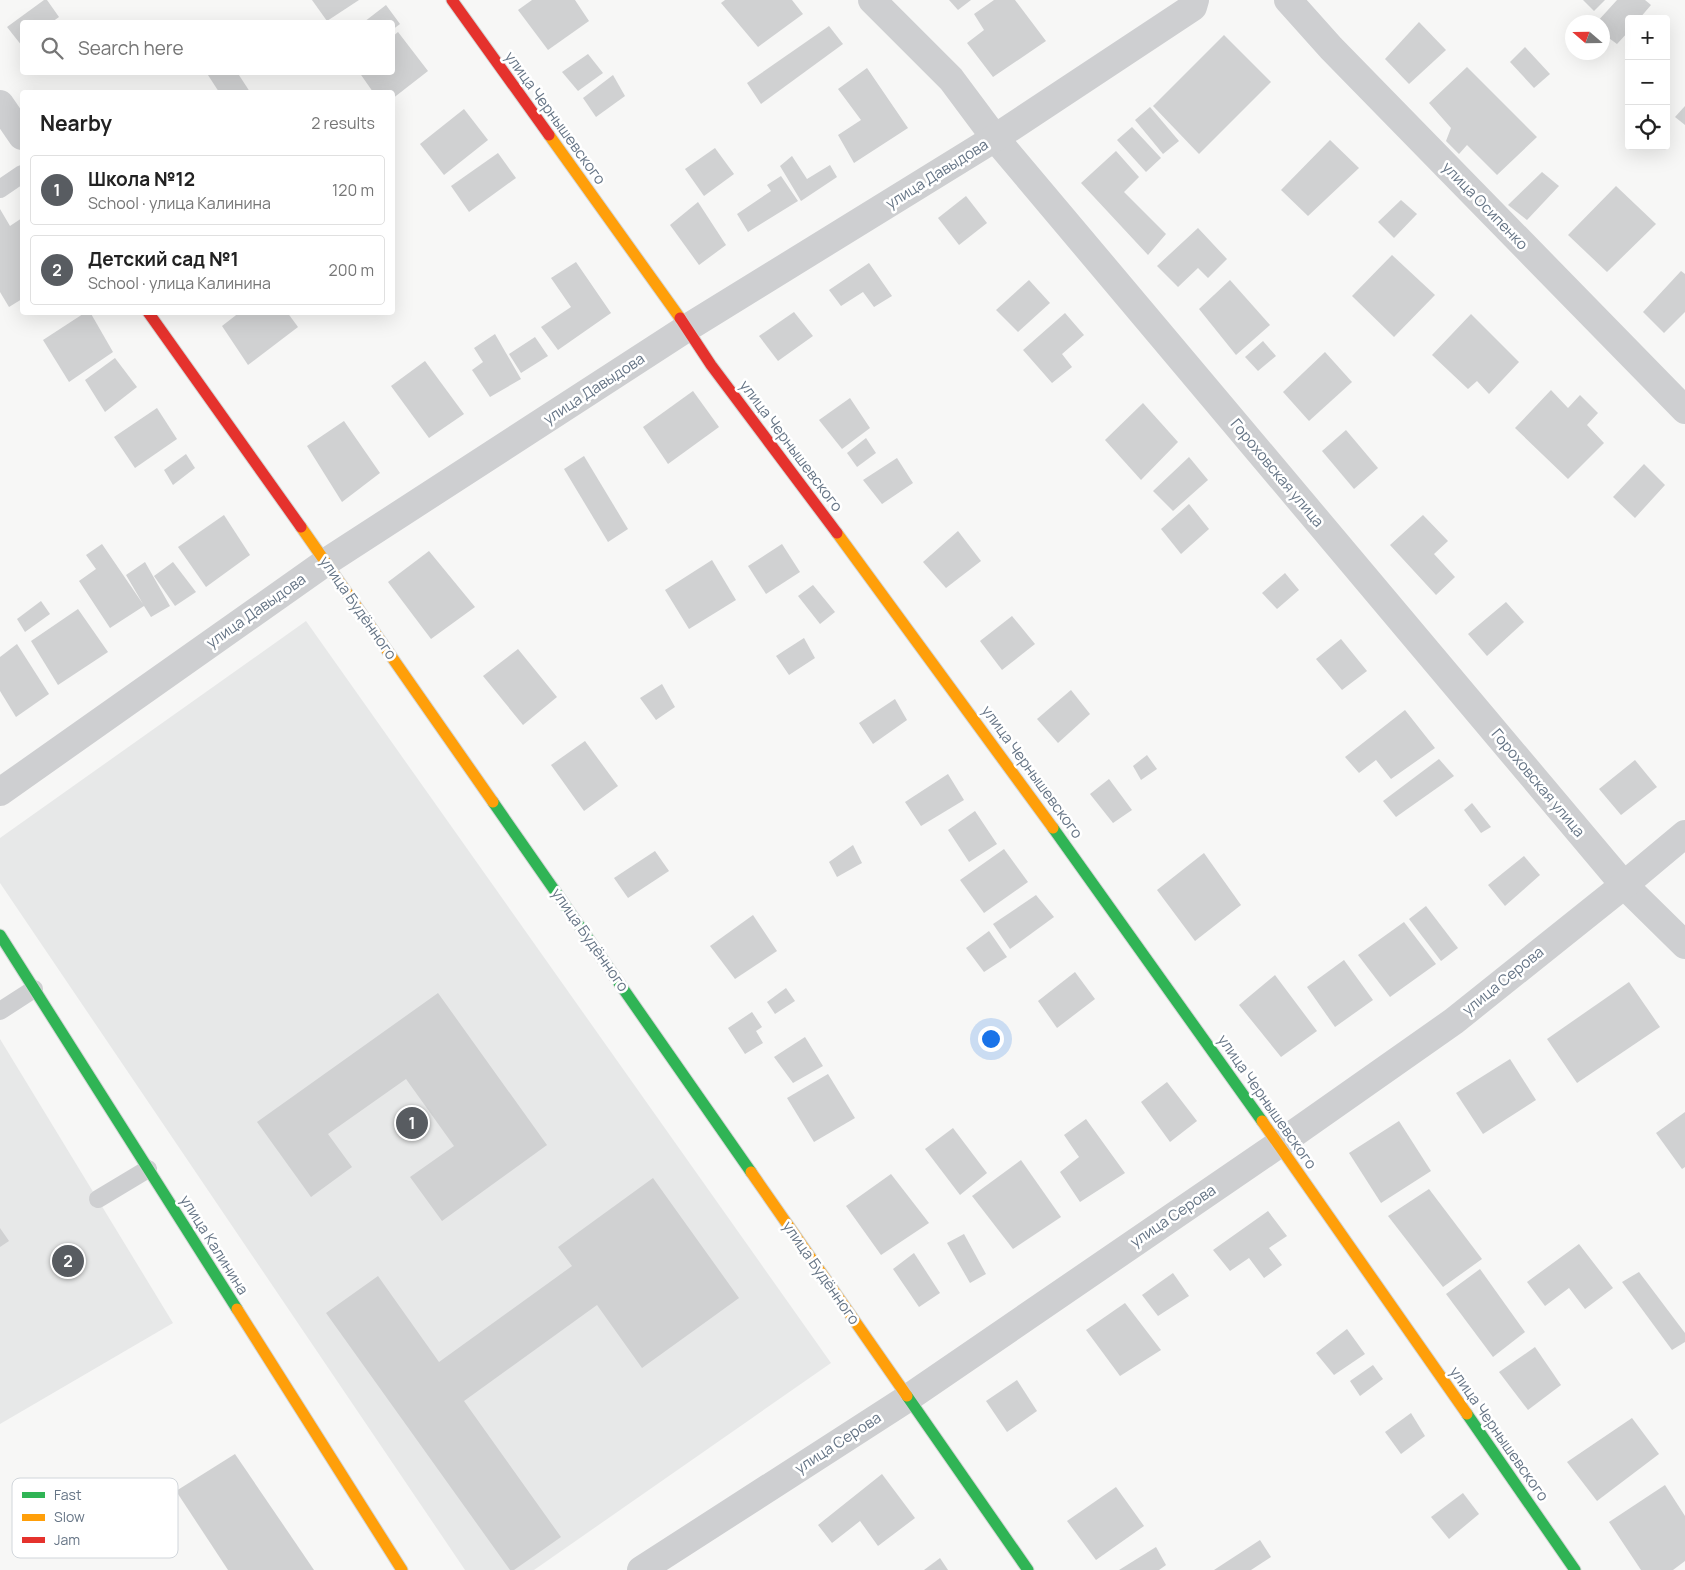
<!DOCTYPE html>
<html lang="en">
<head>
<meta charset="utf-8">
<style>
  body { margin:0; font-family:Manrope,sans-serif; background:#f2f2f2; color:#222 }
  .controls { position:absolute; right:15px; top:15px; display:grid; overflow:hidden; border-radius:5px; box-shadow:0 5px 20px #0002 }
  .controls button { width:45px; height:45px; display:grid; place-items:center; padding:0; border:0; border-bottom:1px solid #e0e0e0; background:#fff; color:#222; font:25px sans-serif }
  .compass { position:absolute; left:1565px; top:15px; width:45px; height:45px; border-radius:50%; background:#fff; box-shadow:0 5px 20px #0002; rotate:290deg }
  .you { position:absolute; left:990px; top:1038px; width:18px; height:18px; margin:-12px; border:4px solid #fff; border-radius:50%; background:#1a73e8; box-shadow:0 0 0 8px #1a73e833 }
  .badge { display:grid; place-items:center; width:32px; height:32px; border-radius:50%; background:#585c61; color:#fff; font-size:16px; font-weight:700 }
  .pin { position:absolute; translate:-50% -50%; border:2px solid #fff; box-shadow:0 1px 5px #0006 }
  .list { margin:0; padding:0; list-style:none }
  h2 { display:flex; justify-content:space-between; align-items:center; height:65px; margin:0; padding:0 20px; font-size:21px }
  h2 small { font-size:16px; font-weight:400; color:#767676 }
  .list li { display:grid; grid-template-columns:32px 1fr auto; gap:15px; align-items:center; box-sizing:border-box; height:70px; margin:0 10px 10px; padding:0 10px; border:1px solid #e0e0e0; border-radius:5px }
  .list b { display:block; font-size:19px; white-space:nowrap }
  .list p { margin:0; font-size:16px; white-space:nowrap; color:#767676 }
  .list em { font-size:16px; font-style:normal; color:#767676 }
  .icon { flex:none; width:28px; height:28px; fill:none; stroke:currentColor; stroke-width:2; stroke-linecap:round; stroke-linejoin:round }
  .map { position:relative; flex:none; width:1685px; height:1570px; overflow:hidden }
  .search { position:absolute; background:#fff; box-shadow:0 5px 20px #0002; left:20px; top:20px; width:375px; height:55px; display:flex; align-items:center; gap:12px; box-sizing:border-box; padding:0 18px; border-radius:5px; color:#767676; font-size:19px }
  .panel { position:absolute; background:#fff; box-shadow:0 5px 20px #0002; left:20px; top:90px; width:375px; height:225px; border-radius:5px }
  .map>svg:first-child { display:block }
  .built { fill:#e7e8e8 }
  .building { fill:#d0d1d2 }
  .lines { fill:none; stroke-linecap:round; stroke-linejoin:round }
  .fast-casing { stroke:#d3d5d5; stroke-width:13 }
  .slow-casing { stroke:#d3d5d5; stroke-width:13 }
  .jam-casing { stroke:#d3d5d5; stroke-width:13 }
  .lane { stroke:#cecfd1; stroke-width:18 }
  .street { stroke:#cecfd1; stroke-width:28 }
  .fast { stroke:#30b455; stroke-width:11 }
  .slow { stroke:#ff9f0a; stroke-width:11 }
  .jam { stroke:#e5322d; stroke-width:11 }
  .labels { text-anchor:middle; stroke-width:5; stroke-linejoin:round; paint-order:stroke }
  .street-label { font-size:15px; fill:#667586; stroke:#fff }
  .key { fill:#fff; stroke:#d1d6db; stroke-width:1 }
  .key-label { font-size:14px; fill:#667586 }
</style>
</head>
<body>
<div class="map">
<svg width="1685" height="1570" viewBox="0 0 1685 1570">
  <rect width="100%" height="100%" fill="#f7f7f6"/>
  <g class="built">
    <polygon points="306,621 831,1363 534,1570 465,1570 0,883 0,838"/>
    <polygon points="0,1039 173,1323 0,1424"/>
  </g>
  <g class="building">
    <polygon points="44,0 47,0 59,17 52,22 22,22 22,46 7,27"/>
    <polygon points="312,0 359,0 327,21"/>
    <polygon points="532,0 575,0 589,21 548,50 518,10"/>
    <polygon points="725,0 792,0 803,14 758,47 721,3"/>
    <polygon points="949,0 971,0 958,10"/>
    <polygon points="994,0 1015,0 1046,41 993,77 967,43 984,30 974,14"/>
    <polygon points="1583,0 1605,0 1594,11"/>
    <polygon points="1617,0 1645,0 1651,5 1639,19 1629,19 1629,31 1617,44 1602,33 1602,22 1597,22"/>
    <polygon points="386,5 400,24 392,30 392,22 364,22"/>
    <polygon points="1419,22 1446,50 1409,84 1385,59"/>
    <polygon points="829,26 843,44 761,104 747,83"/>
    <polygon points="398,32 428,71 392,99 392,92 373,92 359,72 392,72 392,37"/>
    <polygon points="1224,35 1271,82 1199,154 1153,106"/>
    <polygon points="1525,47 1550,74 1534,88 1510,62"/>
    <polygon points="588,54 603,73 578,91 562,72"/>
    <polygon points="1467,67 1537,137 1497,175 1467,145 1459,154 1446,141 1451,128 1429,103"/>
    <polygon points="867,68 908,128 854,163 838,135 861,120 838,89"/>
    <polygon points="206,72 237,72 250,92 219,92"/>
    <polygon points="613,75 625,96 596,117 583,98"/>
    <polygon points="1685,106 1685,125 1675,117"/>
    <polygon points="1150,107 1179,141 1163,154 1135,120"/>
    <polygon points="464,109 488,140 444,175 420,144"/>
    <polygon points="1132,127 1161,158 1146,172 1117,140"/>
    <polygon points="1330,140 1359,168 1308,216 1281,190"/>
    <polygon points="715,148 734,174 704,196 685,169"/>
    <polygon points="1116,151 1139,177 1124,192 1166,234 1148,255 1081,183"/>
    <polygon points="498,153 516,178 469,212 451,186"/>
    <polygon points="792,156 807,179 830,165 837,177 801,201 780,166"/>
    <polygon points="1542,172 1559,186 1527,220 1508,205"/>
    <polygon points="781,176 798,201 748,232 737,214 771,191 767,185"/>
    <polygon points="1616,186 1656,224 1607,272 1568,235"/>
    <polygon points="966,196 987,223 959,245 938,218"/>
    <polygon points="1401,200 1417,214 1394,238 1378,222"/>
    <polygon points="698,202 726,245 699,265 670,225"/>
    <polygon points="0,209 10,226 22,218 22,299 9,307 0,292"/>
    <polygon points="1198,228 1227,259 1208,278 1198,268 1178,287 1157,266"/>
    <polygon points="1392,255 1435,295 1394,337 1352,296"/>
    <polygon points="576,262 611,313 558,350 541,327 571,307 551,278"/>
    <polygon points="869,263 892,296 874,307 863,292 841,306 829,290"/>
    <polygon points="1681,271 1685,274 1685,312 1664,333 1643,312"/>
    <polygon points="1029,280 1050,303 1018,332 996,310"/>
    <polygon points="1230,280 1270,325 1236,355 1199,309"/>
    <polygon points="86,312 90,312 113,352 69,382 43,340"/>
    <polygon points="240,312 287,312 298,327 248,365 222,326"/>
    <polygon points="794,312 813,336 778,361 759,336"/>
    <polygon points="1065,313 1084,335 1062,354 1072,367 1052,383 1023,350"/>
    <polygon points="1471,314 1519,362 1489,394 1477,381 1468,389 1432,355"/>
    <polygon points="495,334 521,379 490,397 472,370 483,362 474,348"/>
    <polygon points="535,337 548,356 521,373 509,354"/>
    <polygon points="1263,341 1276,356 1258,371 1245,357"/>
    <polygon points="1325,352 1352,382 1309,421 1283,392"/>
    <polygon points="115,358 137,387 105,412 85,380"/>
    <polygon points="425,361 464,414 429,438 391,386"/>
    <polygon points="1551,390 1568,408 1580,395 1598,413 1587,425 1604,443 1568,479 1515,428"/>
    <polygon points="693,391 719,427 668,464 643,427"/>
    <polygon points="850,398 870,428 842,449 819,420"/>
    <polygon points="1143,403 1178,442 1141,480 1105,440"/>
    <polygon points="157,408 177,439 135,468 114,437"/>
    <polygon points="344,421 380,473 342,502 307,446"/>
    <polygon points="1346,430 1378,468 1354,489 1322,451"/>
    <polygon points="866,438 876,453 857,467 847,453"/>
    <polygon points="186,454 195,468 173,485 164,470"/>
    <polygon points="584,456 628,529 608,542 564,469"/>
    <polygon points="1189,457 1208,480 1173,511 1153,491"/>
    <polygon points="897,458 913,483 882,504 863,480"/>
    <polygon points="1644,464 1665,485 1635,518 1613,497"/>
    <polygon points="1189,504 1209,529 1181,554 1161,529"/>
    <polygon points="224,515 250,555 206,587 178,547"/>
    <polygon points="1423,515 1448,541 1434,554 1455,577 1436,595 1390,545"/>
    <polygon points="958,531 981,561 946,588 923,562"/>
    <polygon points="102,544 143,604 126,575 145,562 170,606 151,617 144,606 110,628 79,581 96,569 86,555"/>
    <polygon points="782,544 800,572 766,594 748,566"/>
    <polygon points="429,551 475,607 431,639 388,582"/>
    <polygon points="712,560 736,600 689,629 665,590"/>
    <polygon points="173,562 196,592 175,606 154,576"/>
    <polygon points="1285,573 1299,590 1277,609 1262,593"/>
    <polygon points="813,585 835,612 820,624 798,596"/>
    <polygon points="41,601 50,614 25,632 17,619"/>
    <polygon points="1506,602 1524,622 1487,656 1468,634"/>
    <polygon points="78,609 108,652 58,685 31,641"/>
    <polygon points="1012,616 1035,644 1002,670 980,641"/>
    <polygon points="804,638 815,658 789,675 776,656"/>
    <polygon points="1341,639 1367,671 1342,690 1316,659"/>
    <polygon points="17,644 49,694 16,717 0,691 0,657"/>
    <polygon points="518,649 557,697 523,725 483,676"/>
    <polygon points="662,684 675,707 656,720 640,698"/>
    <polygon points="1071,690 1090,714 1058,743 1037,719"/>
    <polygon points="895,699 907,720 873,744 859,723"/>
    <polygon points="1405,710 1435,748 1391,779 1376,760 1359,773 1345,757"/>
    <polygon points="585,741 618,786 584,811 551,765"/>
    <polygon points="1147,755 1157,769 1141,780 1133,766"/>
    <polygon points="1439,759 1454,776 1396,817 1383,801"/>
    <polygon points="1635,760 1657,787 1621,815 1599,789"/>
    <polygon points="948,774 964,800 921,826 905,802"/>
    <polygon points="1109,779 1132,810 1113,823 1090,794"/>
    <polygon points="1472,803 1491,827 1481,833 1464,810"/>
    <polygon points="975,811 997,844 969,862 948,830"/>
    <polygon points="853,845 862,863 837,877 829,862"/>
    <polygon points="1004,849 1028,882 984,913 960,880"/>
    <polygon points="655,851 669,871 628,898 614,878"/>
    <polygon points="1204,853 1241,905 1195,941 1157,890"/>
    <polygon points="1524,856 1540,875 1505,906 1488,885"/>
    <polygon points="1036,895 1054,917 1010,949 993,924"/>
    <polygon points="1426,906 1458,948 1441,961 1409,919"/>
    <polygon points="753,915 777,951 735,979 710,946"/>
    <polygon points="1404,922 1436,964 1390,997 1358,955"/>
    <polygon points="989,931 1007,957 984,972 966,948"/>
    <polygon points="1344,960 1373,1000 1335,1027 1307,987"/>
    <polygon points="1075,972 1095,999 1057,1028 1038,1001"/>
    <polygon points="1275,975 1317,1031 1281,1057 1239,1005"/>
    <polygon points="1629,982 1660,1027 1577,1083 1547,1039"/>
    <polygon points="786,988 795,1001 775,1014 767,1002"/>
    <polygon points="438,993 547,1145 442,1221 410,1177 454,1146 406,1079 328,1134 352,1167 311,1197 257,1122"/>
    <polygon points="752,1012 762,1027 756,1031 763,1043 745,1054 728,1028"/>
    <polygon points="805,1037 823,1066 793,1083 774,1057"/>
    <polygon points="1510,1059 1536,1100 1483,1134 1456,1093"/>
    <polygon points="828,1074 855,1118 814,1142 787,1098"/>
    <polygon points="1167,1082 1197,1121 1170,1142 1141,1102"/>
    <polygon points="1685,1112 1685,1167 1682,1169 1656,1133"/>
    <polygon points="1086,1119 1125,1173 1080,1202 1060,1172 1079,1157 1064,1135"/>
    <polygon points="1399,1121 1431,1171 1381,1203 1349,1153"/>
    <polygon points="953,1128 987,1173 960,1195 925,1149"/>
    <polygon points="1021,1160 1061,1217 1013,1249 972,1196"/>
    <polygon points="891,1174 929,1223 881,1255 846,1206"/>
    <polygon points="653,1178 739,1298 642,1368 597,1305 464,1401 561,1537 514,1570 510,1570 326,1313 378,1276 439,1362 572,1266 558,1247"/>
    <polygon points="1429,1189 1482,1259 1443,1287 1388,1216"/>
    <polygon points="1268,1211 1287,1236 1269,1248 1282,1265 1264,1278 1249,1258 1230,1271 1213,1250"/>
    <polygon points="0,1228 9,1241 0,1247"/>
    <polygon points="964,1234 986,1274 970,1283 947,1243"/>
    <polygon points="1579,1244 1613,1288 1585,1309 1569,1288 1545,1306 1527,1282"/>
    <polygon points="914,1253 940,1293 919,1307 893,1269"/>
    <polygon points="1480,1269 1525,1332 1493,1357 1446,1294"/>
    <polygon points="1639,1272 1685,1333 1685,1342 1672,1350 1622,1282"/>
    <polygon points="1173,1273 1189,1296 1158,1316 1142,1295"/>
    <polygon points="1125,1303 1161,1350 1120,1376 1086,1330"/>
    <polygon points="1347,1329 1365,1354 1334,1375 1316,1353"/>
    <polygon points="1535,1347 1561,1385 1528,1410 1499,1372"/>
    <polygon points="1373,1365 1383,1379 1360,1396 1350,1381"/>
    <polygon points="1017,1380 1037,1411 1007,1432 986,1401"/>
    <polygon points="1411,1413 1425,1436 1401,1454 1385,1432"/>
    <polygon points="1632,1418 1659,1454 1597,1501 1567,1462"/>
    <polygon points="235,1454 314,1570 228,1570 176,1491"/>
    <polygon points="882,1474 915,1518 878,1546 860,1521 832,1543 818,1525"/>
    <polygon points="1665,1485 1685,1516 1685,1561 1673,1570 1641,1570 1609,1522"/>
    <polygon points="1116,1487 1144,1526 1096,1560 1067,1521"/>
    <polygon points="1463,1493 1479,1514 1449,1539 1431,1517"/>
    <polygon points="1260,1540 1271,1557 1251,1570 1214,1570"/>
    <polygon points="1156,1547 1166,1565 1159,1570 1119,1570"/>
    <polygon points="940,1558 948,1570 924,1570"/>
  </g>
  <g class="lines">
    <g class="fast-casing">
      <g id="fast">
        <polyline points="493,802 751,1172"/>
        <polyline points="1053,828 1262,1121"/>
        <polyline points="0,935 237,1309"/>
        <polyline points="907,1396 1028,1570"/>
        <polyline points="1467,1414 1575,1570"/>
      </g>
    </g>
    <g class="slow-casing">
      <g id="slow">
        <polyline points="549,135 680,318"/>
        <polyline points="301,527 493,802"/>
        <polyline points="837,533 1053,828"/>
        <polyline points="1262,1121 1467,1414"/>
        <polyline points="751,1172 907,1396"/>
        <polyline points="237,1309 402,1570"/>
      </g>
    </g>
    <g class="jam-casing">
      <g id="jam">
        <polyline points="452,0 549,135"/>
        <polyline points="148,312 301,527"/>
        <polyline points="680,318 711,365 837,533"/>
      </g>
    </g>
    <g class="lane">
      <polyline points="0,189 22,174"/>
      <polyline points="0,1011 34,989"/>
      <polyline points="98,1199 148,1169"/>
    </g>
    <g class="street">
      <polyline points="872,0 951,79 995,138 1624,885 1685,945"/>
      <polyline points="1288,0 1331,48 1685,410"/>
      <polyline points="0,104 22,136"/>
      <polyline points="0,792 326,562 687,328 995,138 1193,7 1195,0"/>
      <polyline points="641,1570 908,1398 1279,1144 1454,1021 1624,885 1685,834"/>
    </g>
    <use href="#fast" class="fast"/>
    <use href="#slow" class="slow"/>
    <use href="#jam" class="jam"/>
  </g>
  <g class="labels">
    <g class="street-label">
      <text transform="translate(555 118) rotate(54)" y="5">улица Чернышевского</text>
      <text transform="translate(937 174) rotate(-32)" y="5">улица Давыдова</text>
      <text transform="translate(1485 206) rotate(46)" y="5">улица Осипенко</text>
      <text transform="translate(594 389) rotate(-33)" y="5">улица Давыдова</text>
      <text transform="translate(791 446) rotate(53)" y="5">улица Чернышевского</text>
      <text transform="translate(1277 473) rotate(50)" y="5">Гороховская улица</text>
      <text transform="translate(358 608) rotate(55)" y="5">улица Будённого</text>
      <text transform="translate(256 611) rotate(-35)" y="5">улица Давыдова</text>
      <text transform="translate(1032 772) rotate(54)" y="5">улица Чернышевского</text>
      <text transform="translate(1538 783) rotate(50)" y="5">Гороховская улица</text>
      <text transform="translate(590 940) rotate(55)" y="5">улица Будённого</text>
      <text transform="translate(1503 981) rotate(-39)" y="5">улица Серова</text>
      <text transform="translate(1267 1102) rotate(55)" y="5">улица Чернышевского</text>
      <text transform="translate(1173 1216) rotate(-34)" y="5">улица Серова</text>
      <text transform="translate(214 1245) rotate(58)" y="5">улица Калинина</text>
      <text transform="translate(821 1273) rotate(55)" y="5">улица Будённого</text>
      <text transform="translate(1499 1434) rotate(55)" y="5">улица Чернышевского</text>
      <text transform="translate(838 1443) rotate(-33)" y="5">улица Серова</text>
    </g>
  </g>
  <rect x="12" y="1478" width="166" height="80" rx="8" class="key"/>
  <rect x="22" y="1492" width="23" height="6" fill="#30b455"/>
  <rect x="22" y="1514" width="23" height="7" fill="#ff9f0a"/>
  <rect x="22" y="1537" width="23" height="6" fill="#e5322d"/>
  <g class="key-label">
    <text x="54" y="1500">Fast</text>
    <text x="54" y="1522">Slow</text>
    <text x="54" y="1545">Jam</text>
  </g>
</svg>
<div class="controls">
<button>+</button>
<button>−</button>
<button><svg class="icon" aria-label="locate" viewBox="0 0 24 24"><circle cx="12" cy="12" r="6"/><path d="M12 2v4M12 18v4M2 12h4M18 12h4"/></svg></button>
</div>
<svg class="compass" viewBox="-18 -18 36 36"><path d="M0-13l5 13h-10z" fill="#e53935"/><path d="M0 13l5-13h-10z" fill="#767676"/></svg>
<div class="you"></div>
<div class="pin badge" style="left:412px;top:1123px">1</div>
<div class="pin badge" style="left:68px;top:1261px">2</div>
<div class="search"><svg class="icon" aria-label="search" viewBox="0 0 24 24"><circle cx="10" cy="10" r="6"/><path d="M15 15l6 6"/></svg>Search here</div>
<section class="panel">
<h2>Nearby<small>2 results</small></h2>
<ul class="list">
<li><span class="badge">1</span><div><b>Школа №12</b><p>School · улица Калинина</p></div><em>120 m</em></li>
<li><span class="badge">2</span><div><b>Детский сад №1</b><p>School · улица Калинина</p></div><em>200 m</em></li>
</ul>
</section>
</div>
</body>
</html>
